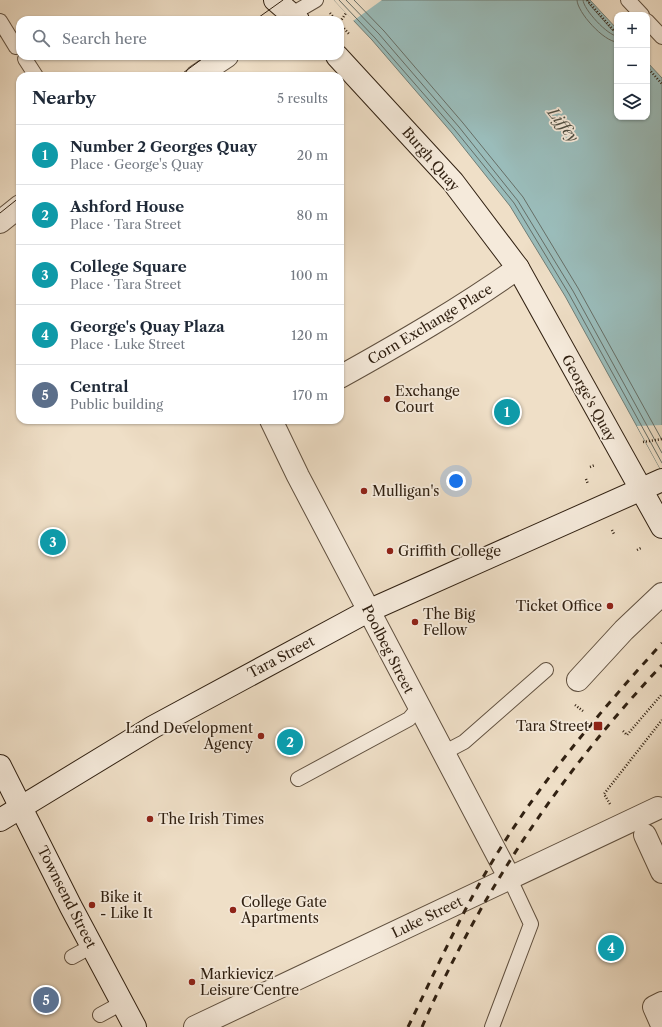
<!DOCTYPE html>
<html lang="en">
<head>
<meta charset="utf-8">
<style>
  body { margin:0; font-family:"Libre Caslon Text",serif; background:#f2f2f3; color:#1f2937 }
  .controls { position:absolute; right:12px; top:12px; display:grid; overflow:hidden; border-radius:8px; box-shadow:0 1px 3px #0004 }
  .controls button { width:36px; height:36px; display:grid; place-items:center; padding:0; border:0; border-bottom:1px solid #e0e1e3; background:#fff; color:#1f2937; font:20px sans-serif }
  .you { position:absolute; left:456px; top:481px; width:14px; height:14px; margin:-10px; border:3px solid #fff; border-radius:50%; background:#1a73e8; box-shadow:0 0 0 6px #1a73e833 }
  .badge { display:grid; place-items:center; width:26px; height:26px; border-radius:50%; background:#8f2418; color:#fff; font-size:13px; font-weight:700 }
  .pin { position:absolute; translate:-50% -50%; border:2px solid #fff; box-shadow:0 1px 4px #0006 }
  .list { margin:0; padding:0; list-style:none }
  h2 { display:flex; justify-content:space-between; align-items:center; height:52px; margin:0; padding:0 16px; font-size:17px }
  h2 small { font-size:13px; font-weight:400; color:#747a83 }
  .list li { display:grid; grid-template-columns:26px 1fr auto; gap:12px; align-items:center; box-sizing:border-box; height:60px; padding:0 16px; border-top:1px solid #e0e1e3 }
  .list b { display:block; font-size:15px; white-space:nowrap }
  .list p { margin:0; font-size:13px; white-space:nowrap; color:#747a83 }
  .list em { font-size:13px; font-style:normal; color:#747a83 }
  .icon { flex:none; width:22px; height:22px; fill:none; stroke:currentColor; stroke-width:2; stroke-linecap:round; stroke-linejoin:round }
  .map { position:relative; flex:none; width:662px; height:1027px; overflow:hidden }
  .search { position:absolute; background:#fff; box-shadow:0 1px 3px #0004; left:16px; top:16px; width:328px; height:44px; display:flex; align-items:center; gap:10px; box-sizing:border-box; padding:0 14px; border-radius:12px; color:#747a83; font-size:15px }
  .panel { position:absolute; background:#fff; box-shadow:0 1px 3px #0004; left:16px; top:72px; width:328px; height:352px; border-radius:12px }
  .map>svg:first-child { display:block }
  .water { fill:#9abcba; stroke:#707e77 }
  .pier { fill:#efdfc7 }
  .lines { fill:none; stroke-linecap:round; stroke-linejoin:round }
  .shore { stroke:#666e66; stroke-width:1 }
  .lane-casing { stroke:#60503f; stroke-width:16 }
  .street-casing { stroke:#60503f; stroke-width:24 }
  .secondary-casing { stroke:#312112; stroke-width:24 }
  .path { stroke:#312112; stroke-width:2.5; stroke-dasharray:1 2; stroke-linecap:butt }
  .lane { stroke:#f5eadb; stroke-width:14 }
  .street { stroke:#f5eadb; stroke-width:22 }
  .secondary { stroke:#f5eadb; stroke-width:22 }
  .tram { stroke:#312112; stroke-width:1 }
  .rail { stroke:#312112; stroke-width:3; stroke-dasharray:7 7; stroke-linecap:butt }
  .poi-dot { fill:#8f2418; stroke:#f5eadb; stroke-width:1.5 }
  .labels { text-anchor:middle; stroke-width:3.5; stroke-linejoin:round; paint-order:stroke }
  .street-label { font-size:14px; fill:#312112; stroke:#f5eadb }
  .poi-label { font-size:14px; fill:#312112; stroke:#f5eadb; text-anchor:start }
  .water-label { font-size:15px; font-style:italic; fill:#505044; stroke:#f5eadb }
</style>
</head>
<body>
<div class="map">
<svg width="662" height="1027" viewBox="0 0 662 1027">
  <rect width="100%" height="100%" fill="#efdfc7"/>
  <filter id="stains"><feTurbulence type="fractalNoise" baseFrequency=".005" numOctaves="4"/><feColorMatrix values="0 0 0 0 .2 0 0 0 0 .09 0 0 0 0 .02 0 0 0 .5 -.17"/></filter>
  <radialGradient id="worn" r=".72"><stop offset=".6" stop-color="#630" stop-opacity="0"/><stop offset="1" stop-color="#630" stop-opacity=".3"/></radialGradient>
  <polygon class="water" points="334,0 590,0 617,29 617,117 647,117 647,62 662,78 662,472 565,296 510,206 452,133 372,40"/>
  <g class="pier">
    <polygon points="334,0 382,0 353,21"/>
    <polygon points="662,425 662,472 637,426"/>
  </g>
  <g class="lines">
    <g class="shore">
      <polyline points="339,0 375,38 455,130 514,203 569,294 662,463"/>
      <polyline points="346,0 379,34 459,127 518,201 573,291 662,453"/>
      <polyline points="354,0 384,31 463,123 523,197 578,288 662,440"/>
      <path d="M577,0C577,12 604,42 617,42"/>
      <path d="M583,0C583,9 608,36 617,36"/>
      <polyline points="588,0 589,4 612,30 617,31"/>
    </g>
    <g class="lane-casing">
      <g id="lane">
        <polyline points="628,0 642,15"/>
        <polyline points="292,14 316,0"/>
        <polyline points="0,21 16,47"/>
        <polyline points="647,21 662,37"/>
        <polyline points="25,59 36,76"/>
        <polyline points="443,753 464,742 546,670"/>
        <polyline points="298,779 409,719 419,707"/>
        <polyline points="72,957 92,946"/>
        <polyline points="100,1015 122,1003"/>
        <polyline points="492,1027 531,924 509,877"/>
      </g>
    </g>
    <g class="street-casing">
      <g id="street">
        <polyline points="197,76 227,56"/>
        <polyline points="0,222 20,206"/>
        <path d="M340,377C401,343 460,309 518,268"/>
        <polyline points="271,420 298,476 509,877"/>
        <polyline points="578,680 624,630 662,594"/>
        <polyline points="645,835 662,872"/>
        <polyline points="662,1003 654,1007 662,1025"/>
        <polyline points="195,1027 658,808"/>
      </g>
    </g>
    <g class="secondary-casing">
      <g id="secondary">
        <polyline points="275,0 298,20"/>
        <polyline points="337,56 453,182 518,268 662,527"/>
        <polyline points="0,766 71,907 135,1027"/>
        <polyline points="0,820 153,727 368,611 662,480"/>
      </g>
    </g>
    <g class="path">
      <polyline points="587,0 617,34"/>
      <polyline points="330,13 336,20"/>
      <polyline points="340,22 346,13"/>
      <polyline points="340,24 349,34"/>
      <polyline points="647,67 662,84"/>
      <polyline points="643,442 662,439"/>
      <polyline points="590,467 595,465"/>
      <polyline points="586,479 588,484"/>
      <polyline points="612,530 614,534"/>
      <polyline points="637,550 641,548"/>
      <polyline points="575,705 583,711"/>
      <polyline points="623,731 627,735 662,694"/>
      <polyline points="610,804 604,794 662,720"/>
    </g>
    <use href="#lane" class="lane"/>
    <use href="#street" class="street"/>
    <use href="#secondary" class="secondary"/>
    <g class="tram">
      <polyline points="255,20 283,0"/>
      <polyline points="179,76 206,56"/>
      <polyline points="0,213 20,197"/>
    </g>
    <g class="rail">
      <path d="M408,1027C436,970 462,911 495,857C543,778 601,711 662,643"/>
      <path d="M422,1027C480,893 562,771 662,665"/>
    </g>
  </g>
  <g class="poi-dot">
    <circle cx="387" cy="399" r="4"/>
    <circle cx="364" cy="491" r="4"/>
    <circle cx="390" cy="551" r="4"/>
    <circle cx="610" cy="606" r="4"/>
    <circle cx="415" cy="622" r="4"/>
    <rect x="593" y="721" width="10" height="10" rx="2"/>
    <circle cx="261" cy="736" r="4"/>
    <circle cx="150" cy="819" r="4"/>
    <circle cx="92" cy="905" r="4"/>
    <circle cx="233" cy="910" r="4"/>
    <circle cx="192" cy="982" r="4"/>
  </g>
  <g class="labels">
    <g class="street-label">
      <text transform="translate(431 159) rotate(49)" y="5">Burgh Quay</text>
      <text transform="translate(430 324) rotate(-31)" y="5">Corn Exchange Place</text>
      <text transform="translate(589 398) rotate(61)" y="5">George's Quay</text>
      <text transform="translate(388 649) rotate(63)" y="5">Poolbeg Street</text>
      <text transform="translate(281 657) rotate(-28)" y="5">Tara Street</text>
      <text transform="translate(67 897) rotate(63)" y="5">Townsend Street</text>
      <text transform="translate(427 917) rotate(-26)" y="5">Luke Street</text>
    </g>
    <g class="poi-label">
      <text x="395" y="396">Exchange<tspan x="395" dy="16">Court</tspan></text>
      <text x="372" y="496">Mulligan's</text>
      <text x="398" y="556">Griffith College</text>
      <text x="602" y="611" text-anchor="end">Ticket Office</text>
      <text x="423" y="619">The Big<tspan x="423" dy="16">Fellow</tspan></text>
      <text x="589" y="731" text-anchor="end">Tara Street</text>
      <text x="253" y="733" text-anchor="end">Land Development<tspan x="253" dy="16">Agency</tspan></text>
      <text x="158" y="824">The Irish Times</text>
      <text x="100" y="902">Bike it<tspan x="100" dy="16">- Like It</tspan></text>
      <text x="241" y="907">College Gate<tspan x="241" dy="16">Apartments</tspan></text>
      <text x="200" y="979">Markievicz<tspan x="200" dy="16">Leisure Centre</tspan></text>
    </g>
    <g class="water-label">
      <text transform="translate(563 125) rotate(52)" y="5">Liffey</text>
    </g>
  </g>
  <rect width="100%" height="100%" filter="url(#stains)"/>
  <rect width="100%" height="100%" fill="url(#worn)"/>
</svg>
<div class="controls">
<button>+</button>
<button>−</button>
<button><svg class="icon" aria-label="layers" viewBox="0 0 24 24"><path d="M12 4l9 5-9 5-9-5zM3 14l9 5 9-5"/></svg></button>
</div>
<div class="you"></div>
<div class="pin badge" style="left:507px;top:412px;background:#0f9aa8">1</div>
<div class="pin badge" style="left:290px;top:742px;background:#0f9aa8">2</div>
<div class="pin badge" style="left:53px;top:542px;background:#0f9aa8">3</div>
<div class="pin badge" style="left:611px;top:948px;background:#0f9aa8">4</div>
<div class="pin badge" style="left:46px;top:1000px;background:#5c6f8a">5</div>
<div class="search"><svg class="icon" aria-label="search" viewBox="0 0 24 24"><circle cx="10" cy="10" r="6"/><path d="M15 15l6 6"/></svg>Search here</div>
<section class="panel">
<h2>Nearby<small>5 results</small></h2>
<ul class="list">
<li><span class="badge" style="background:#0f9aa8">1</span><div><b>Number 2 Georges Quay</b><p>Place · George's Quay</p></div><em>20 m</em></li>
<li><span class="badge" style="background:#0f9aa8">2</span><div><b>Ashford House</b><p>Place · Tara Street</p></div><em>80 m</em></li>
<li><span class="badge" style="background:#0f9aa8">3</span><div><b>College Square</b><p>Place · Tara Street</p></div><em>100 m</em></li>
<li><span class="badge" style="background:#0f9aa8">4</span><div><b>George's Quay Plaza</b><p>Place · Luke Street</p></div><em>120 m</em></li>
<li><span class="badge" style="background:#5c6f8a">5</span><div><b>Central</b><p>Public building</p></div><em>170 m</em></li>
</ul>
</section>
</div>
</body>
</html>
